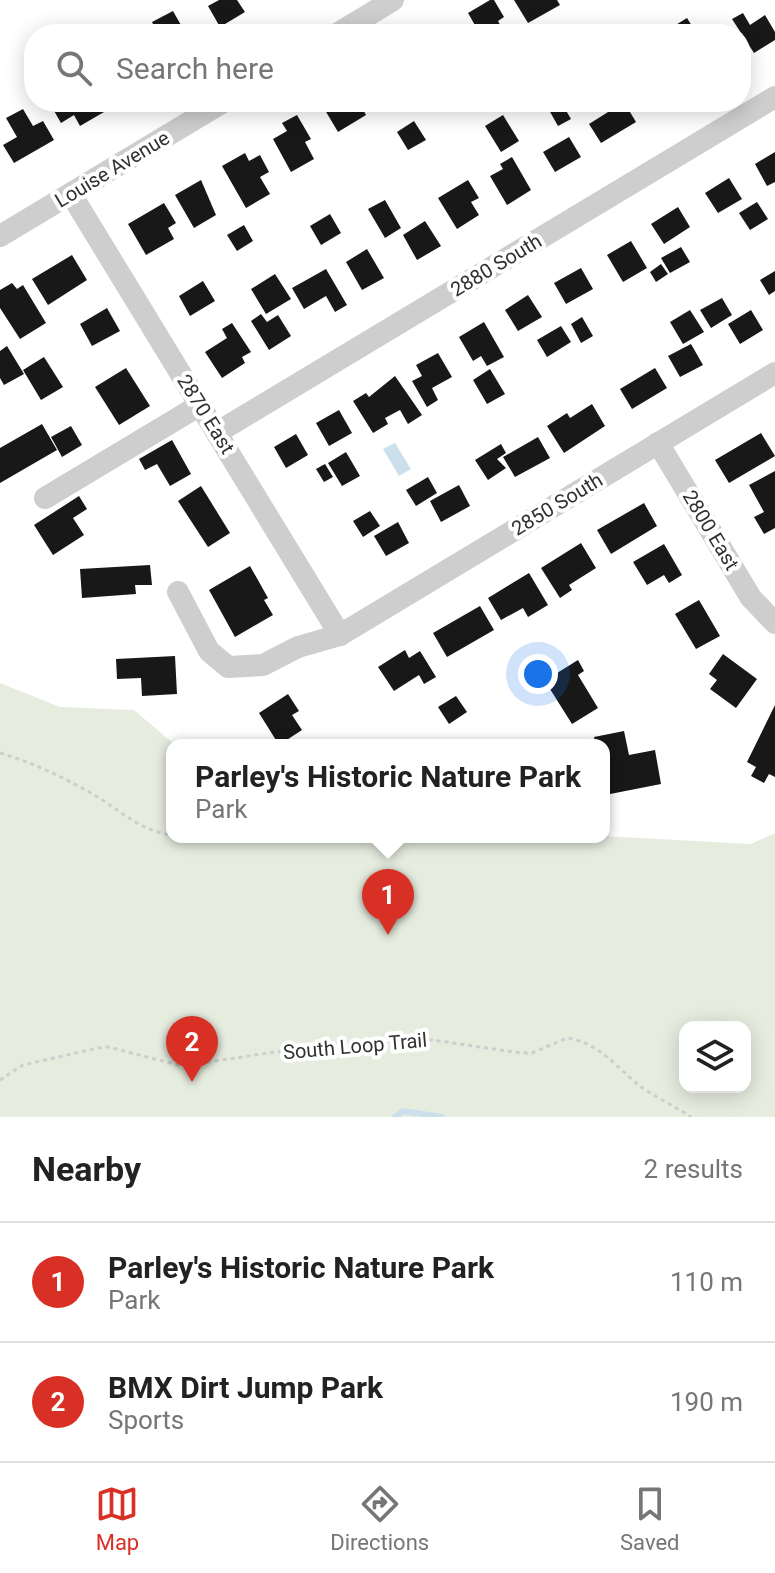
<!DOCTYPE html>
<html lang="en">
<head>
<meta charset="utf-8">
<style>
  body { margin:0; font-family:Roboto,sans-serif; background:#f2f2f2; color:#222 }
  .controls { position:absolute; right:24px; bottom:24px; display:grid; overflow:hidden; border-radius:16px; box-shadow:0 4px 20px #0003 }
  .controls button { width:72px; height:72px; display:grid; place-items:center; padding:0; border:0; border-bottom:2px solid #e0e0e0; background:#fff; color:#222; font:40px sans-serif }
  .you { position:absolute; left:538px; top:674px; width:28px; height:28px; margin:-20px; border:6px solid #fff; border-radius:50%; background:#1a73e8; box-shadow:0 0 0 12px #1a73e833 }
  .badge { display:grid; place-items:center; width:52px; height:52px; border-radius:50%; background:#d93025; color:#fff; font-size:26px; font-weight:700 }
  .pin { position:absolute; translate:-50% -66px; filter:drop-shadow(0 2px 4px #0008) }
  .pin::after { content:''; position:absolute; top:42px; width:28px; height:24px; background:inherit; clip-path:polygon(0 0,100% 0,50% 100%) }
  .popup { position:absolute; left:166px; top:739px; width:444px; height:104px; box-sizing:border-box; display:grid; place-content:center; border-radius:16px; background:#fff; filter:drop-shadow(0 2px 6px #0005); font-size:26px; white-space:nowrap; color:#767676 }
  .popup b { font-size:30px; color:#222 }
  .popup::after { content:''; position:absolute; left:50%; top:100%; margin-left:-16px; border:16px solid transparent; border-top-color:#fff }
  .list { margin:0; padding:0; list-style:none }
  h2 { display:flex; justify-content:space-between; align-items:center; height:104px; margin:0; padding:0 32px; font-size:34px }
  h2 small { font-size:26px; font-weight:400; color:#767676 }
  .list li { display:grid; grid-template-columns:52px 1fr auto; gap:24px; align-items:center; box-sizing:border-box; height:120px; padding:0 32px; border-top:2px solid #e0e0e0 }
  .list b { display:block; font-size:30px; white-space:nowrap }
  .list p { margin:0; font-size:26px; white-space:nowrap; color:#767676 }
  .list em { font-size:26px; font-style:normal; color:#767676 }
  .icon { flex:none; width:44px; height:44px; fill:none; stroke:currentColor; stroke-width:2; stroke-linecap:round; stroke-linejoin:round }
  .map { position:relative; flex:none; width:775px; height:1117px; overflow:hidden }
  .search { position:absolute; background:#fff; box-shadow:0 4px 20px #0003; left:24px; right:24px; top:24px; height:88px; display:flex; align-items:center; gap:20px; box-sizing:border-box; padding:0 28px; border-radius:32px; color:#767676; font-size:30px }
  .sheet { height:344px; background:#fff }
  nav { display:flex; justify-content:space-around; align-items:center; box-sizing:border-box; height:112px; border-top:2px solid #e0e0e0; background:#fff; font-size:22px; color:#767676 }
  nav a { display:grid; justify-items:center; gap:4px }
  nav .on { color:#d93025 }
  .map>svg:first-child { display:block }
  .green { fill:#e6eddf; fill-rule:evenodd }
  .water { fill:#ccdfed }
  .lines { fill:none; stroke-linecap:round; stroke-linejoin:round }
  .stream { stroke:#ccdfed; stroke-width:6 }
  .building { fill:#181818 }
  .path { stroke:#cecece; stroke-width:3; stroke-dasharray:4 4; stroke-linecap:butt }
  .minor { stroke:#cecece; stroke-width:22 }
  .labels { text-anchor:middle; stroke-width:8; stroke-linejoin:round; paint-order:stroke }
  .street-label { font-size:20px; fill:#313131; stroke:#fff }
</style>
</head>
<body>
<div class="map">
<svg width="775" height="1117" viewBox="0 0 775 1117">
  <rect width="100%" height="100%" fill="#fff"/>
  <path class="green" d="M0,683L60,707L134,710L175,745H172V837L604,836L751,844L775,833V1117H0ZM685,1027H745V1087H685Z"/>
  <polygon class="water" points="395,443 411,469 399,476 383,449"/>
  <g class="lines">
    <polyline class="stream" points="395,1117 403,1111 442,1117"/>
  </g>
  <g class="building">
    <polygon points="219,0 237,0 245,12 220,27 208,6"/>
    <polygon points="490,0 494,0 504,17 498,21 504,32 480,34 468,13"/>
    <polygon points="514,0 557,0 560,5 528,23"/>
    <polygon points="173,11 186,34 158,34 152,22"/>
    <polygon points="743,13 750,25 765,15 775,32 775,40 754,53 732,19"/>
    <polygon points="687,18 697,34 661,34"/>
    <polygon points="49,102 99,102 104,112 80,126 74,115 61,123"/>
    <polygon points="328,102 359,102 366,115 338,132 322,105"/>
    <polygon points="561,102 571,119 558,126 549,110"/>
    <polygon points="624,102 636,122 601,143 589,124"/>
    <polygon points="23,109 33,126 43,121 54,140 14,163 3,145 17,137 6,118"/>
    <polygon points="297,115 311,139 305,142 314,159 291,172 273,139 287,131 282,123"/>
    <polygon points="503,115 519,141 501,152 485,126"/>
    <polygon points="414,121 426,140 408,150 397,132"/>
    <polygon points="569,137 581,157 555,172 543,152"/>
    <polygon points="775,152 775,182 767,186 755,164"/>
    <polygon points="245,153 249,161 260,155 269,172 260,177 270,194 246,208 222,166"/>
    <polygon points="512,157 531,190 507,205 490,176 503,169 500,164"/>
    <polygon points="729,178 742,199 718,213 705,193"/>
    <polygon points="201,180 216,215 194,228 175,195"/>
    <polygon points="468,180 479,198 471,202 479,215 457,229 438,198"/>
    <polygon points="385,200 401,228 385,238 368,209"/>
    <polygon points="757,202 768,219 750,230 739,213"/>
    <polygon points="164,203 176,223 168,228 174,239 146,255 128,224"/>
    <polygon points="678,207 690,227 664,244 651,224"/>
    <polygon points="330,214 341,233 321,245 310,226"/>
    <polygon points="425,221 441,246 417,260 403,235"/>
    <polygon points="244,225 253,241 237,251 227,235"/>
    <polygon points="631,241 647,268 623,282 607,255"/>
    <polygon points="681,247 690,262 670,273 661,258"/>
    <polygon points="367,249 384,278 362,290 346,262"/>
    <polygon points="72,255 87,280 48,305 32,279"/>
    <polygon points="661,264 668,274 656,282 650,272"/>
    <polygon points="581,268 593,289 566,304 554,283"/>
    <polygon points="326,269 347,305 335,312 326,296 304,309 292,288"/>
    <polygon points="775,271 775,291 769,295 760,280"/>
    <polygon points="275,274 291,299 266,314 251,289"/>
    <polygon points="203,281 215,301 190,316 179,296"/>
    <polygon points="12,283 17,289 23,285 46,323 20,339 0,308 0,290"/>
    <polygon points="528,295 542,317 518,331 505,310"/>
    <polygon points="722,298 732,315 711,328 700,310"/>
    <polygon points="107,308 120,331 92,346 80,324"/>
    <polygon points="690,310 704,332 683,344 670,322"/>
    <polygon points="751,310 763,330 740,344 728,324"/>
    <polygon points="261,314 267,322 278,315 291,336 269,350 251,321"/>
    <polygon points="582,317 593,336 581,343 571,324"/>
    <polygon points="484,322 504,357 487,366 481,356 473,361 459,337"/>
    <polygon points="232,323 251,352 242,357 245,363 222,378 205,352 227,338 222,329"/>
    <polygon points="561,326 571,342 547,357 537,340"/>
    <polygon points="691,344 703,365 680,377 668,356"/>
    <polygon points="7,346 24,374 4,385 0,378 0,351"/>
    <polygon points="438,353 452,377 432,388 438,400 427,407 412,381 422,376 416,365"/>
    <polygon points="44,357 63,387 41,400 23,370"/>
    <polygon points="126,368 150,406 119,425 95,387"/>
    <polygon points="655,368 667,388 632,409 620,389"/>
    <polygon points="490,369 505,394 487,404 473,380"/>
    <polygon points="395,376 422,415 408,424 400,410 385,418 388,424 373,433 353,401 366,393 369,397"/>
    <polygon points="592,404 605,426 564,453 547,426 567,413 570,418"/>
    <polygon points="339,410 352,433 329,446 316,423"/>
    <polygon points="42,424 57,450 0,483 0,448"/>
    <polygon points="71,426 82,445 62,457 51,437"/>
    <polygon points="761,433 775,456 729,483 715,460"/>
    <polygon points="296,434 308,455 286,468 274,447"/>
    <polygon points="538,437 550,458 515,477 503,457"/>
    <polygon points="172,440 191,474 170,486 157,464 145,470 139,459"/>
    <polygon points="501,444 506,453 497,459 506,468 488,480 475,460"/>
    <polygon points="346,452 360,476 342,486 328,463"/>
    <polygon points="325,464 333,477 324,482 316,469"/>
    <polygon points="775,471 775,528 764,534 754,517 764,512 749,485"/>
    <polygon points="428,477 437,493 416,506 406,490"/>
    <polygon points="459,485 470,506 441,522 430,501"/>
    <polygon points="201,486 230,533 208,547 178,501"/>
    <polygon points="79,496 87,509 73,518 84,535 53,555 34,525"/>
    <polygon points="644,503 657,526 611,554 597,530"/>
    <polygon points="370,511 380,526 363,537 353,521"/>
    <polygon points="398,522 409,543 386,556 374,536"/>
    <polygon points="581,543 596,568 569,585 572,590 560,598 541,568"/>
    <polygon points="664,544 682,575 669,583 664,575 647,585 633,562"/>
    <polygon points="150,565 152,585 135,585 136,594 82,598 80,569"/>
    <polygon points="250,566 268,598 264,600 273,615 235,637 209,590"/>
    <polygon points="529,573 548,605 528,617 523,608 501,620 488,598"/>
    <polygon points="699,600 720,636 696,649 675,614"/>
    <polygon points="480,606 494,630 447,657 433,633"/>
    <polygon points="405,650 409,658 420,651 436,677 424,684 419,675 394,691 378,667"/>
    <polygon points="723,654 757,679 736,708 710,689 717,680 709,674"/>
    <polygon points="175,656 177,694 142,696 141,678 117,679 116,659"/>
    <polygon points="578,660 584,671 578,675 598,708 572,724 550,689 554,686 549,678"/>
    <polygon points="288,694 299,711 292,715 302,730 279,745 259,713"/>
    <polygon points="456,696 467,712 449,724 438,707"/>
    <polygon points="775,705 775,777 769,774 764,783 751,776 756,767 747,762"/>
    <polygon points="624,731 629,755 655,750 661,784 605,795 604,745 596,745 594,737"/>
  </g>
  <g class="lines">
    <g class="path">
      <path d="M0,753C34,763 65,778 96,796C122,812 141,831 172,835"/>
      <path d="M0,1080L23,1065L98,1048L109,1047L182,1066L321,1045L387,1043L412,1037L521,1053H532L567,1038C597,1042 615,1065 636,1083C652,1096 673,1105 691,1117"/>
    </g>
    <g class="minor">
      <polyline points="337,34 393,0"/>
      <polyline points="71,194 340,635"/>
      <polyline points="0,236 223,102"/>
      <polyline points="218,432 775,97"/>
      <polyline points="658,443 751,598 775,623"/>
      <polyline points="45,498 200,405"/>
      <polyline points="178,592 209,651 228,667 263,665 298,647 340,635 775,373"/>
    </g>
  </g>
  <g class="labels">
    <g class="street-label">
      <text transform="translate(112 169) rotate(-31)" y="7">Louise Avenue</text>
      <text transform="translate(496 265) rotate(-31)" y="7">2880 South</text>
      <text transform="translate(206 414) rotate(58)" y="7">2870 East</text>
      <text transform="translate(557 504) rotate(-31)" y="7">2850 South</text>
      <text transform="translate(711 530) rotate(59)" y="7">2800 East</text>
      <text transform="translate(355 1046) rotate(-5)" y="7">South Loop Trail</text>
    </g>
  </g>
</svg>
<div class="controls">
<button><svg class="icon" aria-label="layers" viewBox="0 0 24 24"><path d="M12 4l9 5-9 5-9-5zM3 14l9 5 9-5"/></svg></button>
</div>
<div class="you"></div>
<div class="pin badge" style="left:388px;top:935px">1</div>
<div class="popup"><b>Parley's Historic Nature Park</b>Park</div>
<div class="pin badge" style="left:192px;top:1082px">2</div>
<div class="search"><svg class="icon" aria-label="search" viewBox="0 0 24 24"><circle cx="10" cy="10" r="6"/><path d="M15 15l6 6"/></svg>Search here</div>
</div>
<section class="sheet">
<h2>Nearby<small>2 results</small></h2>
<ul class="list">
<li><span class="badge">1</span><div><b>Parley's Historic Nature Park</b><p>Park</p></div><em>110 m</em></li>
<li><span class="badge">2</span><div><b>BMX Dirt Jump Park</b><p>Sports</p></div><em>190 m</em></li>
</ul>
</section>
<nav>
<a class="on"><svg class="icon" aria-label="map" viewBox="0 0 24 24"><path d="M3 6l6-2 6 2 6-2v14l-6 2-6-2-6 2zM9 4v14M15 6v14"/></svg>Map</a>
<a><svg class="icon" aria-label="directions" viewBox="0 0 24 24"><path d="M12 3l9 9-9 9-9-9zM9 14v-3h6M13 9l2 2-2 2"/></svg>Directions</a>
<a><svg class="icon" aria-label="saved" viewBox="0 0 24 24"><path d="M7 4h10v16l-5-4-5 4z"/></svg>Saved</a>
</nav>
</body>
</html>
